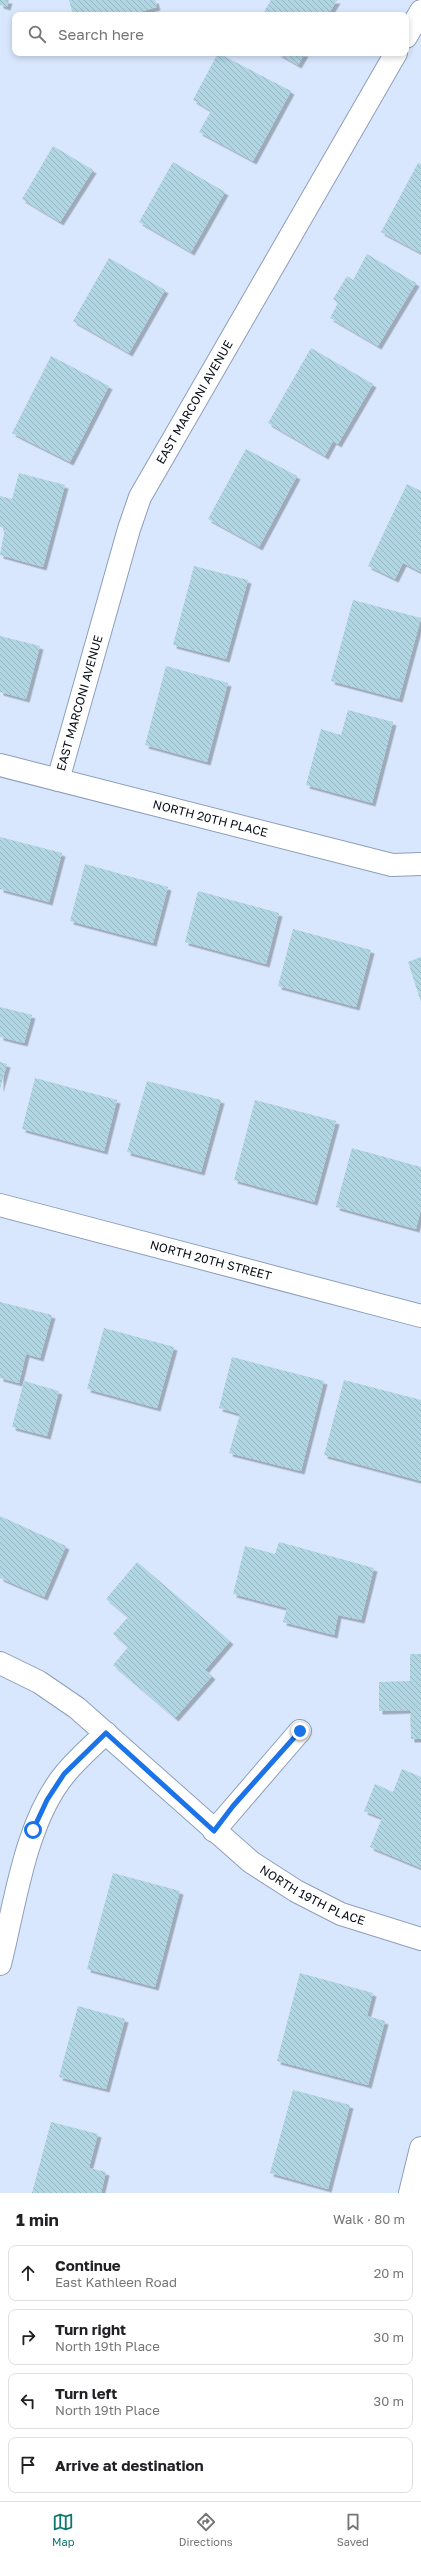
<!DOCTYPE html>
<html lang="en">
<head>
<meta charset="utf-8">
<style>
  body { margin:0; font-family:"Golos Text",sans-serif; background:#f2f2f2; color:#202124 }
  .stop { position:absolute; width:12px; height:12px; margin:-9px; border:3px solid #1a73e8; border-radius:50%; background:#fff }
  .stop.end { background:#1a73e8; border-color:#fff; box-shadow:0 1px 4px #0008 }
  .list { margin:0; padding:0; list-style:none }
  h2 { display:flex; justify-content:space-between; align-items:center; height:52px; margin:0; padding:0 16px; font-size:17px }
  h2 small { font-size:13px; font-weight:400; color:#757577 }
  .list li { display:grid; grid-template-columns:26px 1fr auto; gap:12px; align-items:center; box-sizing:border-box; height:56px; margin:0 8px 8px; padding:0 8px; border:1px solid #e0e0e0; border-radius:8px }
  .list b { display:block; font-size:15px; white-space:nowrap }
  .list p { margin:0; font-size:13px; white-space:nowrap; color:#757577 }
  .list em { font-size:13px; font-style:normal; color:#757577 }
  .icon { flex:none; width:22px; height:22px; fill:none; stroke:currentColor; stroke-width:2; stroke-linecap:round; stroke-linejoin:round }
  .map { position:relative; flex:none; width:421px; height:2193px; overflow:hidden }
  .search { position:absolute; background:#fff; box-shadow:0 2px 6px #0003; left:12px; right:12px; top:12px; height:44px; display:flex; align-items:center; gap:10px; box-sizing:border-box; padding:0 14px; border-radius:8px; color:#757577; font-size:15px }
  .sheet { height:308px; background:#fff }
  nav { display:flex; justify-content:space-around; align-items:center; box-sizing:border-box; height:56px; border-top:1px solid #e0e0e0; background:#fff; font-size:11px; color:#757577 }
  nav a { display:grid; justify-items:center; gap:2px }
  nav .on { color:#0f766e }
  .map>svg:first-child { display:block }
  .building { fill:url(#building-back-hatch); filter:url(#shadow) }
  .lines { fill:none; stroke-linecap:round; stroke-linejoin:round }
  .minor-casing { stroke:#8d9fb9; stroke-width:24 }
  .minor { stroke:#fff; stroke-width:22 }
  .route { stroke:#1a73e8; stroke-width:5 }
  .labels { text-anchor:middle; stroke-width:3; stroke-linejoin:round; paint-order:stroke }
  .street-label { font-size:12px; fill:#060c15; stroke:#d8e7fe }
</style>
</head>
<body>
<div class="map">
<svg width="421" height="2193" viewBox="0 0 421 2193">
  <defs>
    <pattern id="building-back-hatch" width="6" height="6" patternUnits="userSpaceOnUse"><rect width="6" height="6" fill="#b0d5e3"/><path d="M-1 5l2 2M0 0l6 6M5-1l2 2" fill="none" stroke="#96b6c2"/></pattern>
    <filter id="shadow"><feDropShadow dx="3.5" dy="3.5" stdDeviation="0" flood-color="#0004"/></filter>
  </defs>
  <rect width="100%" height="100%" fill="#d8e7fe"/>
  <g class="building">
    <polygon points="0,0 9,0 7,7 0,5"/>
    <polygon points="69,0 155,0 157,7 129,15 73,15"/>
    <polygon points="271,0 337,0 328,15 262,15"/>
    <polygon points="218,53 291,91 253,161 199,132 211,111 193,100"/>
    <polygon points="277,53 305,53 298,65"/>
    <polygon points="53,146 93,170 60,222 22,199"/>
    <polygon points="173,162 225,192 191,252 139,222"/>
    <polygon points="418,163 421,164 421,253 381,232"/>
    <polygon points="367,254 416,283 378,346 330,318 338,303 333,299 347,276 353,280"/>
    <polygon points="109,258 165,290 129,353 73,321"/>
    <polygon points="311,348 373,384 338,444 333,441 325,456 268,423"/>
    <polygon points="51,356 109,386 70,462 12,433"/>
    <polygon points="246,449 297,476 259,547 208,519"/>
    <polygon points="19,473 65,485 43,567 0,555 5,528 0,527 0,496 12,499"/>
    <polygon points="407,484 421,491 421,572 403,563 395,579 368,566"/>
    <polygon points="194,566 248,580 226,659 173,645"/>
    <polygon points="353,600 421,618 399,699 331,681"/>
    <polygon points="0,636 40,646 26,699 0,692"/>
    <polygon points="166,666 228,683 207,762 145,745"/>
    <polygon points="348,710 393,722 372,803 306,785 321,729 341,735"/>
    <polygon points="0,837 62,853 49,902 0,889"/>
    <polygon points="85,864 168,887 153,943 70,921"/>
    <polygon points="198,891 279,913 266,964 185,942"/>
    <polygon points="293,929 371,950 356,1007 278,986"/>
    <polygon points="421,957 421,1002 408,962"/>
    <polygon points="0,1007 32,1015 24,1043 0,1037"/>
    <polygon points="0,1062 7,1064 0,1089"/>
    <polygon points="35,1078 117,1100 104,1151 22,1129"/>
    <polygon points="147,1081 221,1100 201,1172 127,1152"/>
    <polygon points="255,1100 336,1121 314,1202 234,1180"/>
    <polygon points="352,1148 421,1167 421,1209 416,1229 336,1207"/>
    <polygon points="0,1302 52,1315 40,1358 26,1354 19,1383 0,1378"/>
    <polygon points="104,1328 174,1347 157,1408 87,1389"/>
    <polygon points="232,1357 324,1381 301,1471 229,1453 240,1414 219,1408"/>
    <polygon points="344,1380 421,1400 421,1481 324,1455"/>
    <polygon points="24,1381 59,1391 47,1436 12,1427"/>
    <polygon points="0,1516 66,1546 44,1597 0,1578"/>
    <polygon points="279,1542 374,1568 361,1620 338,1615 334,1635 283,1622 287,1608 233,1594 245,1546 275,1554"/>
    <polygon points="137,1562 230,1641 205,1670 212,1676 175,1718 113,1665 128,1647 113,1634 128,1617 106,1599"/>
    <polygon points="410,1654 421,1654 421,1739 411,1739 410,1710 379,1711 379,1682 410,1681"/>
    <polygon points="402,1769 421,1777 421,1868 370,1847 382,1818 364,1811 375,1784 393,1792"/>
    <polygon points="113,1873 180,1891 155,1987 87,1969"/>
    <polygon points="300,1973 373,1993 367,2016 385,2021 368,2085 277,2061"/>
    <polygon points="78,2006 125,2019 106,2089 59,2077"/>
    <polygon points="293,2090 350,2105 328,2189 270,2173"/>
    <polygon points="51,2122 98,2134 89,2168 106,2172 101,2193 32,2193"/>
  </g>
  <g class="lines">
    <g class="minor-casing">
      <g id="minor">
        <polyline points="406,37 421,11"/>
        <path id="s1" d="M0,765L392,865L421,864"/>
        <path id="s2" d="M58,780L129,529L140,497L396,53"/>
        <path id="s3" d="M0,1205L421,1316"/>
        <path id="s4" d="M0,1663L39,1682L77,1708L251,1862L296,1891L341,1914L421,1939"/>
        <polyline points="214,1831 300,1731"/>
        <path d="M0,1964C15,1905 25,1822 65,1774C77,1759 92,1746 106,1733"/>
        <polyline points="410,2193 421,2148"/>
      </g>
    </g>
    <use href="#minor" class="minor"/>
  </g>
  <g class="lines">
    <polyline class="route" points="33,1830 47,1800 64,1774 106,1733 214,1831 233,1806 300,1731"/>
  </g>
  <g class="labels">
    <g class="street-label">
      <text dy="4" stroke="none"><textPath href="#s2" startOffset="404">EAST MARCONI AVENUE</textPath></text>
      <text dy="4" stroke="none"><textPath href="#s2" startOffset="80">EAST MARCONI AVENUE</textPath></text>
      <text dy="4" stroke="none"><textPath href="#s1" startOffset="217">NORTH 20TH PLACE</textPath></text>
      <text dy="4" stroke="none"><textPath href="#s3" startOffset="218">NORTH 20TH STREET</textPath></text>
      <text dy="4" stroke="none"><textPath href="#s4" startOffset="392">NORTH 19TH PLACE</textPath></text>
    </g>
  </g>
</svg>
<div class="stop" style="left:33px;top:1830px"></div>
<div class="stop end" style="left:300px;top:1731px"></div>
<div class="search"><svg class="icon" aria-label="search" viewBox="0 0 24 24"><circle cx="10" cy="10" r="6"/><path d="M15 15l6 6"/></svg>Search here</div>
</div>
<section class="sheet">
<h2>1 min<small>Walk · 80 m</small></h2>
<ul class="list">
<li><svg class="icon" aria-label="ahead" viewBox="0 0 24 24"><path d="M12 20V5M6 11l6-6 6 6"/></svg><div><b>Continue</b><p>East Kathleen Road</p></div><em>20 m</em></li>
<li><svg class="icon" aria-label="right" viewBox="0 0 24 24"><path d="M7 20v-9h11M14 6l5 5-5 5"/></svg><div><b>Turn right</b><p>North 19th Place</p></div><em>30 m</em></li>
<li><svg class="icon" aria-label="left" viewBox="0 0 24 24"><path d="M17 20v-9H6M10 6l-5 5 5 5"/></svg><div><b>Turn left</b><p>North 19th Place</p></div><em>30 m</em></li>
<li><svg class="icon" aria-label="arrive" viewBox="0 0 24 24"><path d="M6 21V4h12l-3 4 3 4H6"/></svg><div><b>Arrive at destination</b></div></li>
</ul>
</section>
<nav>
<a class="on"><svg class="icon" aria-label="map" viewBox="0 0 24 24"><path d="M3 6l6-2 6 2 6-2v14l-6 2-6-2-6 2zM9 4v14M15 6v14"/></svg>Map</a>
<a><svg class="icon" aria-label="directions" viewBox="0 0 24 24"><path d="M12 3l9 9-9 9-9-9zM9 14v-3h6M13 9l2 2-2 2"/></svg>Directions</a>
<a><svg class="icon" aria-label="saved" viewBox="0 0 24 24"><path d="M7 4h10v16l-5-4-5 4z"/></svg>Saved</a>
</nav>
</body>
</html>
